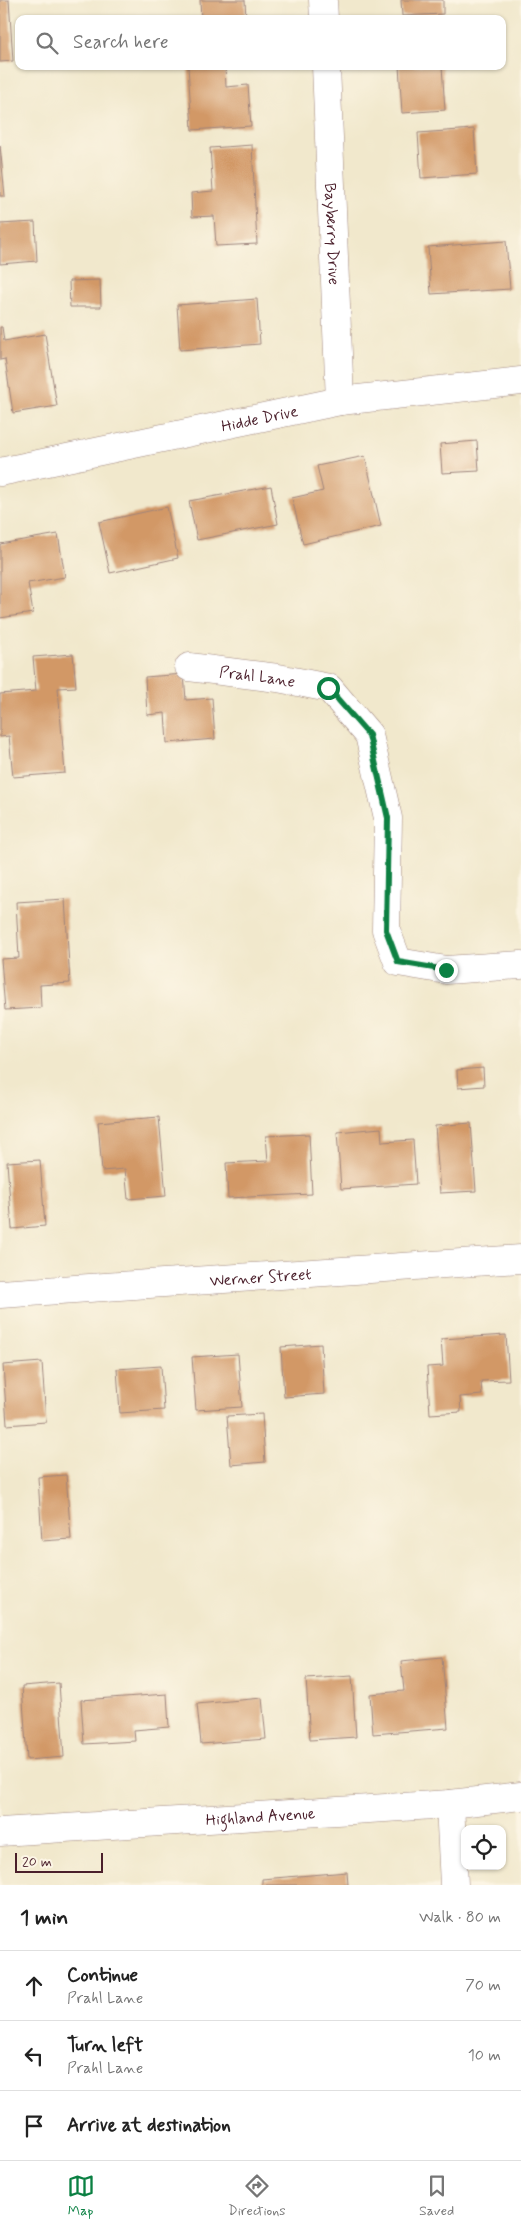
<!DOCTYPE html>
<html lang="en">
<head>
<meta charset="utf-8">
<style>
  body { margin:0; font-family:Mynerve,sans-serif; background:#f6f6f6; color:#222 }
  .controls { position:absolute; right:15px; bottom:15px; display:grid; overflow:hidden; border-radius:10px; box-shadow:0 1px 4px #0004 }
  .controls button { width:45px; height:45px; display:grid; place-items:center; padding:0; border:0; border-bottom:1px solid #e0e0e0; background:#fff; color:#222; font:25px sans-serif }
  .scale { position:absolute; left:15px; bottom:12px; width:88px; box-sizing:border-box; padding-left:5px; border:2px solid #4a1f2b; border-top:0; font-size:14px; line-height:18px; white-space:nowrap; color:#4a1f2b; -webkit-text-stroke:4px #fcf5e5; paint-order:stroke }
  .stop { position:absolute; width:15px; height:15px; margin:-11px; border:4px solid #0b8043; border-radius:50%; background:#fff }
  .stop.end { background:#0b8043; border-color:#fff; box-shadow:0 1px 5px #0008 }
  .list { margin:0; padding:0; list-style:none }
  h2 { display:flex; justify-content:space-between; align-items:center; height:65px; margin:0; padding:0 20px; font-size:21px }
  h2 small { font-size:16px; font-weight:400; color:#767676 }
  .list li { display:grid; grid-template-columns:32px 1fr auto; gap:15px; align-items:center; box-sizing:border-box; height:70px; padding:0 20px; border-top:1px solid #e0e0e0 }
  .list b { display:block; font-size:19px; white-space:nowrap }
  .list p { margin:0; font-size:16px; white-space:nowrap; color:#767676 }
  .list em { font-size:16px; font-style:normal; color:#767676 }
  .icon { flex:none; width:28px; height:28px; fill:none; stroke:currentColor; stroke-width:2; stroke-linecap:round; stroke-linejoin:round }
  .map { position:relative; flex:none; width:521px; height:1885px; overflow:hidden }
  .search { position:absolute; background:#fff; box-shadow:0 1px 4px #0004; left:15px; right:15px; top:15px; height:55px; display:flex; align-items:center; gap:12px; box-sizing:border-box; padding:0 18px; border-radius:10px; color:#767676; font-size:19px }
  .sheet { height:275px; background:#fff }
  nav { display:flex; justify-content:space-around; align-items:center; box-sizing:border-box; height:70px; border-top:1px solid #e0e0e0; background:#fff; font-size:14px; color:#767676 }
  nav a { display:grid; justify-items:center; gap:2px }
  nav .on { color:#0b8043 }
  .map>svg:first-child { display:block }
  .building { fill:#d29866 }
  .lines { fill:none; stroke-linecap:round; stroke-linejoin:round }
  .minor-casing { stroke:#9e847c; stroke-width:29 }
  .minor { stroke:#fff; stroke-width:28 }
  .route { stroke:#0b8043; stroke-width:6 }
  .labels { text-anchor:middle; stroke-width:4.5; stroke-linejoin:round; paint-order:stroke }
  .street-label { font-size:16px; fill:#4a1f2b; stroke:#fcf5e5 }
</style>
</head>
<body>
<div class="map">
<svg width="521" height="1885" viewBox="0 0 521 1885">
  <rect width="100%" height="100%" fill="#fcf5e5"/>
  <filter id="ink" filterUnits="userSpaceOnUse"><feTurbulence type="fractalNoise" baseFrequency=".02" numOctaves="2"/><feDisplacementMap in="SourceGraphic" scale="10" xChannelSelector="R" yChannelSelector="G"/><feConvolveMatrix kernelMatrix="1 2 1 2 8 2 1 2 1" color-interpolation-filters="sRGB"/></filter>
  <filter id="wash" filterUnits="userSpaceOnUse"><feTurbulence type="fractalNoise" baseFrequency=".0096" numOctaves="4" result="noise"/><feDisplacementMap in="SourceGraphic" scale="20" xChannelSelector="R" yChannelSelector="G"/><feGaussianBlur stdDeviation="1.12" result="paint"/><feColorMatrix in="noise" values="0 0 0 0 0 0 0 0 0 0 0 0 0 0 0 0 0 1.4 0 .05"/><feComposite in="paint" operator="in"/></filter>
  <g filter="url(#wash)">
    <rect width="100%" height="100%" fill="#f1e8cc"/>
    <g id="blocks">
      <g class="building">
        <polygon points="0,0 9,0 13,61 0,62"/>
        <polygon points="200,0 245,0 246,19 201,19"/>
        <polygon points="401,0 443,0 443,14 402,16"/>
        <polygon points="188,66 225,66 226,87 248,85 251,126 192,130"/>
        <polygon points="399,66 442,66 445,110 402,113"/>
        <polygon points="474,129 477,174 421,178 418,133"/>
        <polygon points="0,145 5,196 0,196"/>
        <polygon points="252,145 257,244 216,246 214,216 192,217 191,193 213,191 210,148"/>
        <polygon points="35,222 37,261 0,264 0,224"/>
        <polygon points="506,241 510,289 431,294 428,247"/>
        <polygon points="100,280 101,307 70,307 69,281"/>
        <polygon points="257,299 260,344 180,350 177,305"/>
        <polygon points="0,327 2,327 4,341 45,334 57,406 13,413 5,359 0,360"/>
        <polygon points="477,441 479,471 442,473 440,444"/>
        <polygon points="365,456 381,526 303,544 292,498 323,491 317,466"/>
        <polygon points="271,486 278,524 197,540 189,501"/>
        <polygon points="167,507 178,558 110,573 99,522"/>
        <polygon points="58,534 65,577 28,583 33,613 0,618 0,544"/>
        <polygon points="73,654 76,687 58,688 65,773 13,777 9,736 0,737 0,694 36,691 33,657"/>
        <polygon points="184,674 186,700 212,698 215,739 167,743 165,713 147,715 145,677"/>
        <polygon points="65,899 70,983 40,985 41,1008 5,1010 1,959 19,958 16,902"/>
        <polygon points="483,1068 484,1086 458,1088 457,1070"/>
        <polygon points="159,1117 166,1196 128,1199 125,1169 102,1171 98,1122"/>
        <polygon points="471,1123 476,1191 440,1193 435,1126"/>
        <polygon points="381,1128 382,1142 413,1140 416,1184 341,1189 337,1132"/>
        <polygon points="309,1134 312,1194 228,1198 226,1163 268,1161 266,1136"/>
        <polygon points="40,1160 45,1226 12,1229 7,1162"/>
        <polygon points="506,1335 509,1380 481,1381 482,1395 460,1397 461,1412 430,1414 427,1367 443,1366 441,1339"/>
        <polygon points="321,1344 324,1394 284,1397 281,1347"/>
        <polygon points="238,1354 242,1407 196,1410 192,1357"/>
        <polygon points="42,1362 46,1422 7,1425 3,1365"/>
        <polygon points="161,1366 164,1410 120,1413 117,1369"/>
        <polygon points="262,1414 265,1462 231,1465 227,1416"/>
        <polygon points="66,1475 71,1539 42,1541 38,1477"/>
        <polygon points="442,1657 448,1728 373,1734 370,1694 404,1691 401,1661"/>
        <polygon points="352,1676 356,1737 310,1740 306,1679"/>
        <polygon points="59,1683 64,1757 27,1760 22,1686"/>
        <polygon points="167,1694 169,1727 134,1730 135,1741 84,1744 81,1700"/>
        <polygon points="262,1698 266,1739 201,1744 197,1704"/>
        <polygon points="347,1872 348,1885 262,1885 262,1879"/>
      </g>
    </g>
  </g>
  <g filter="url(#ink)">
    <use href="#blocks" fill-opacity="0" stroke="#9e847c" stroke-width="1"/>
    <g class="lines">
      <g class="minor-casing">
        <g id="minor">
          <polyline points="323,0 324,19"/>
          <path id="s1" d="M326,66L340,401"/>
          <path id="s2" d="M0,472L340,401L521,381"/>
          <path id="s3" d="M189,667L278,678L329,688L369,735L388,818L386,930L398,962L446,970L521,965"/>
          <path id="s4" d="M0,1294L521,1259"/>
          <polyline points="450,1804 454,1885"/>
          <path id="s5" d="M0,1832L450,1804L521,1796"/>
        </g>
      </g>
      <use href="#minor" class="minor"/>
    </g>
  </g>
  <g class="lines" filter="url(#ink)">
    <polyline class="route" points="328,688 369,735 388,818 386,930 398,962 446,970"/>
  </g>
  <g class="labels">
    <g class="street-label">
      <text dy="6" stroke="none"><textPath href="#s1" startOffset="168">Bayberry Drive</textPath></text>
      <text dy="6" stroke="none"><textPath href="#s2" startOffset="265">Hidde Drive</textPath></text>
      <text dy="6" stroke="none"><textPath href="#s3" startOffset="69">Prahl Lane</textPath></text>
      <text dy="6" stroke="none"><textPath href="#s4" startOffset="261">Werner Street</textPath></text>
      <text dy="6" stroke="none"><textPath href="#s5" startOffset="261">Highland Avenue</textPath></text>
    </g>
  </g>
</svg>
<div class="controls">
<button><svg class="icon" aria-label="locate" viewBox="0 0 24 24"><circle cx="12" cy="12" r="6"/><path d="M12 2v4M12 18v4M2 12h4M18 12h4"/></svg></button>
</div>
<div class="scale">20 m</div>
<div class="stop" style="left:328px;top:688px"></div>
<div class="stop end" style="left:446px;top:970px"></div>
<div class="search"><svg class="icon" aria-label="search" viewBox="0 0 24 24"><circle cx="10" cy="10" r="6"/><path d="M15 15l6 6"/></svg>Search here</div>
</div>
<section class="sheet">
<h2>1 min<small>Walk · 80 m</small></h2>
<ul class="list">
<li><svg class="icon" aria-label="ahead" viewBox="0 0 24 24"><path d="M12 20V5M6 11l6-6 6 6"/></svg><div><b>Continue</b><p>Prahl Lane</p></div><em>70 m</em></li>
<li><svg class="icon" aria-label="left" viewBox="0 0 24 24"><path d="M17 20v-9H6M10 6l-5 5 5 5"/></svg><div><b>Turn left</b><p>Prahl Lane</p></div><em>10 m</em></li>
<li><svg class="icon" aria-label="arrive" viewBox="0 0 24 24"><path d="M6 21V4h12l-3 4 3 4H6"/></svg><div><b>Arrive at destination</b></div></li>
</ul>
</section>
<nav>
<a class="on"><svg class="icon" aria-label="map" viewBox="0 0 24 24"><path d="M3 6l6-2 6 2 6-2v14l-6 2-6-2-6 2zM9 4v14M15 6v14"/></svg>Map</a>
<a><svg class="icon" aria-label="directions" viewBox="0 0 24 24"><path d="M12 3l9 9-9 9-9-9zM9 14v-3h6M13 9l2 2-2 2"/></svg>Directions</a>
<a><svg class="icon" aria-label="saved" viewBox="0 0 24 24"><path d="M7 4h10v16l-5-4-5 4z"/></svg>Saved</a>
</nav>
</body>
</html>
